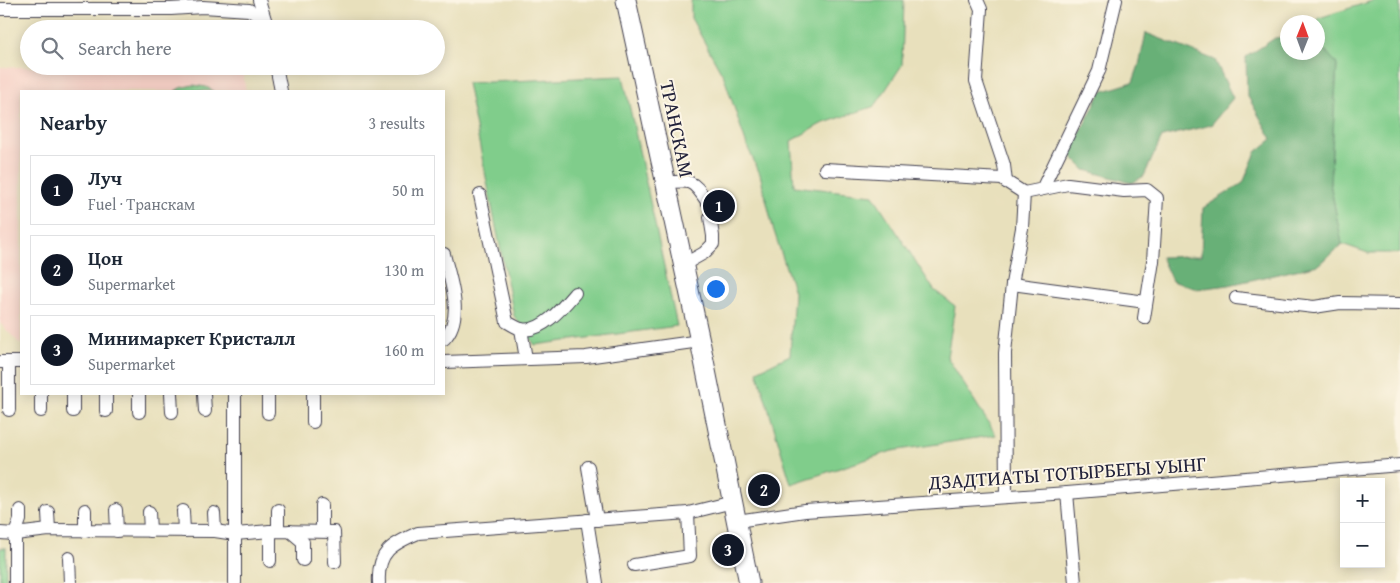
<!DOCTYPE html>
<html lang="en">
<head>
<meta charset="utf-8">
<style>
  body { margin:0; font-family:"Gentium Book Plus",serif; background:#f6f6f7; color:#1f2937 }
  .controls { position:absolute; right:15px; bottom:15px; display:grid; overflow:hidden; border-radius:0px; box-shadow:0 2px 12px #0003 }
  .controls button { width:45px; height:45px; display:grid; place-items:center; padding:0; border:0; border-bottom:1px solid #e0e1e3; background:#fff; color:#1f2937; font:25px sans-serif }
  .compass { position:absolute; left:1280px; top:15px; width:45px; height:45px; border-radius:50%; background:#fff; box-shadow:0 2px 12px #0003; rotate:1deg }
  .you { position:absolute; left:715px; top:288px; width:18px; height:18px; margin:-12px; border:4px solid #fff; border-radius:50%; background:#1a73e8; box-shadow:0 0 0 8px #1a73e833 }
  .badge { display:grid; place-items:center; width:32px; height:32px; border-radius:50%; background:#111827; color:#fff; font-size:16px; font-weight:700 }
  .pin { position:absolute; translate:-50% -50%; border:2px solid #fff; box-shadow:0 1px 5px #0006 }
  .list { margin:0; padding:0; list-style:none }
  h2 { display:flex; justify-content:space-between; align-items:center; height:65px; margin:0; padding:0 20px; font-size:21px }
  h2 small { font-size:16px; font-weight:400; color:#747a83 }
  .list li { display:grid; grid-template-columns:32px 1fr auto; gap:15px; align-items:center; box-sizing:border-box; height:70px; margin:0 10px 10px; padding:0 10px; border:1px solid #e0e1e3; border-radius:0px }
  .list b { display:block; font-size:19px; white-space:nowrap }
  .list p { margin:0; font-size:16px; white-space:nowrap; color:#747a83 }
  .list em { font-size:16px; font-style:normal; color:#747a83 }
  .icon { flex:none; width:28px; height:28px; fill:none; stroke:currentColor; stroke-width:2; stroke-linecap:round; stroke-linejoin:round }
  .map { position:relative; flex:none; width:1400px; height:583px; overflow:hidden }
  .search { position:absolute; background:#fff; box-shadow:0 2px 12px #0003; left:20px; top:20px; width:425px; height:55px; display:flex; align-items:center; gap:12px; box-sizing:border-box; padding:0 18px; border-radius:28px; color:#747a83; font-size:19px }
  .panel { position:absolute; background:#fff; box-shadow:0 2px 12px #0003; left:20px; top:90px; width:425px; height:305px; border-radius:0px }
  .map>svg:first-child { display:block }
  .built { fill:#f7d1c7 }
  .green { fill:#80cd8b; stroke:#517863 }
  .forest { fill:#68b077; stroke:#456959 }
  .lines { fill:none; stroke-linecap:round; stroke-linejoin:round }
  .minor-casing { stroke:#403e4e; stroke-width:14 }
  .highway-casing { stroke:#403e4e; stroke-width:21 }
  .minor { stroke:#fff; stroke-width:12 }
  .highway { stroke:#fff; stroke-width:19 }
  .labels { text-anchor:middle; stroke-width:4; stroke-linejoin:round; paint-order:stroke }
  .street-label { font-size:20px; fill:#22223b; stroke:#fcf5e5 }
</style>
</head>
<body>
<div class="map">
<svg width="1400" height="583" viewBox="0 0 1400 583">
  <rect width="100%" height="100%" fill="#fcf5e5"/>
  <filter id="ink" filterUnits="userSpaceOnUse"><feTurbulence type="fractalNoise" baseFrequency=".02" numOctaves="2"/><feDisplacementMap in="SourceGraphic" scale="10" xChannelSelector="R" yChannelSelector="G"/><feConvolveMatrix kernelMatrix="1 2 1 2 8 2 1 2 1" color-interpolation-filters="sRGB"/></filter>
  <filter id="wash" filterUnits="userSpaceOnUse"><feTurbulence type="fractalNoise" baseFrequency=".0096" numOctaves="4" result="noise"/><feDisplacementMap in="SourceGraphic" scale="20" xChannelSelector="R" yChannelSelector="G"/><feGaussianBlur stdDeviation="1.12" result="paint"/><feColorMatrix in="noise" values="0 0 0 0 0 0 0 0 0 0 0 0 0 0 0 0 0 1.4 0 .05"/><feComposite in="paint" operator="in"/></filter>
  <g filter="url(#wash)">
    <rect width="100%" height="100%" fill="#e8e0bc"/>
    <polygon class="built" points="0,67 242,68 246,91 21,91 21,345 0,323"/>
    <g class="green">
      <polygon points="691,0 904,0 902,65 875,106 821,124 791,141 794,186 873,195 934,290 955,306 947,357 996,435 892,451 791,484 757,371 790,355 794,292 773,228 760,174 747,146 724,77 691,18"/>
      <polygon points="1375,0 1400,0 1400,253 1368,253 1342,244 1330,183 1337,65 1318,42 1317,22 1319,18"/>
      <polygon points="623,76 677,326 535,345 514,316 467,83"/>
      <polygon points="193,85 206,87 214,91 175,91 180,88"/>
      <rect x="0" y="548" width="6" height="35"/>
    </g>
    <g class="forest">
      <polygon points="1146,33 1215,60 1233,98 1211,125 1162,137 1144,176 1132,183 1085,170 1069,154 1101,92 1133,82 1139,65"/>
      <polygon points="1287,37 1288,52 1318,52 1318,42 1337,64 1330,183 1342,244 1318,265 1229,285 1197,289 1172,281 1161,257 1201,256 1203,208 1243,183 1256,152 1272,139 1247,95 1246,57 1275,38"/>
    </g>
  </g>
  <g filter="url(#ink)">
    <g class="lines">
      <g class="minor-casing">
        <g id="minor">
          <polyline points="259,0 268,29"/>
          <polyline points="977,0 981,9 976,81 1004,165 1006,182"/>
          <polyline points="0,9 171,9 203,7 249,10 264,19"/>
          <polyline points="276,66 281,91"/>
          <polyline points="825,169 1002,179 1024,193"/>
          <path d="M665,183C690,180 692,179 706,200"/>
          <polyline points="1042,189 1099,71 1116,0"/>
          <path d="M480,195L507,322C511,324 517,328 521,329C541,334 564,306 575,293"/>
          <path d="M444,254C450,280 465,317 444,339"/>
          <polyline points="683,265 704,253 713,244 713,236 710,217"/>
          <polyline points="1012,284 1146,302"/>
          <polyline points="1236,298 1314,307 1340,303 1400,304"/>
          <polyline points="521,329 526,359"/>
          <polyline points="0,362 21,362"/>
          <polyline points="9,362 9,410"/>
          <polyline points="444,362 586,357 700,341"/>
          <polyline points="106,394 106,411"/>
          <polyline points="171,394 172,412"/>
          <polyline points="204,394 205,411"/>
          <polyline points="235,394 235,583"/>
          <polyline points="268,394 268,413"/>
          <polyline points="313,394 313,422"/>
          <polyline points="41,411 41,394"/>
          <polyline points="73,411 73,394"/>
          <polyline points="139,412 139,394"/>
          <polyline points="588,467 597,520"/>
          <polyline points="1067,493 1075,583"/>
          <polyline points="1006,497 1005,353 1012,284 1022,228 1024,193 1068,184 1124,191 1147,190 1157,198 1153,261 1144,318"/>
          <polyline points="322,505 322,531"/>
          <polyline points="85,510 85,531"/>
          <polyline points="116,510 117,531"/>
          <polyline points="183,511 184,531"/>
          <polyline points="48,512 49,530"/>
          <polyline points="149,512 150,531"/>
          <polyline points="214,513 215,531"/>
          <polyline points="587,520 597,583"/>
          <polyline points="737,521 805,511 1067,493 1400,465"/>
          <polyline points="270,531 270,561"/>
          <polyline points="278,531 278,510"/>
          <polyline points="290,531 303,542 303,560"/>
          <polyline points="0,533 15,534 49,530 215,531 235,534 270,531 334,532 335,562"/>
          <polyline points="69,558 70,583"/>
          <polyline points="634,565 690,556 688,513"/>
          <polyline points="15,583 15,534 20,520 20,510"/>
          <path d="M379,583C377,552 392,544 418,533L688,513L733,502"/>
        </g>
      </g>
      <g class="highway-casing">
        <polyline id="highway" points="626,0 700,341 749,583"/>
      </g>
      <use href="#minor" class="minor"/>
      <use href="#highway" class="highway"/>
    </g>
  </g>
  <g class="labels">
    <g class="street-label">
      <text transform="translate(677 129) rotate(78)" y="7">ТРАНСКАМ</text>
      <text transform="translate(1067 473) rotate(-4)" y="7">ДЗАДТИАТЫ ТОТЫРБЕГЫ УЫНГ</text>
    </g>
  </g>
</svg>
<div class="controls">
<button>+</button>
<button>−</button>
</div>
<svg class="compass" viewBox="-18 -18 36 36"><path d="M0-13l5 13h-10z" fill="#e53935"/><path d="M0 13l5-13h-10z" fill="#747a83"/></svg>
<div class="you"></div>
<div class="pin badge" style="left:719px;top:206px">1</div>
<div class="pin badge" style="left:764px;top:490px">2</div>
<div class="pin badge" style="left:728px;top:550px">3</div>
<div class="search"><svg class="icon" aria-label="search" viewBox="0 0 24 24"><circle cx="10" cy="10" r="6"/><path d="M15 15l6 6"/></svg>Search here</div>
<section class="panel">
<h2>Nearby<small>3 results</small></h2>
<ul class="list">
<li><span class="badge">1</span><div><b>Луч</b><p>Fuel · Транскам</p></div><em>50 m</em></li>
<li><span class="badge">2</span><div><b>Цон</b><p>Supermarket</p></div><em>130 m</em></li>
<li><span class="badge">3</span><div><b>Минимаркет Кристалл</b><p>Supermarket</p></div><em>160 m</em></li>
</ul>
</section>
</div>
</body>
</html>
